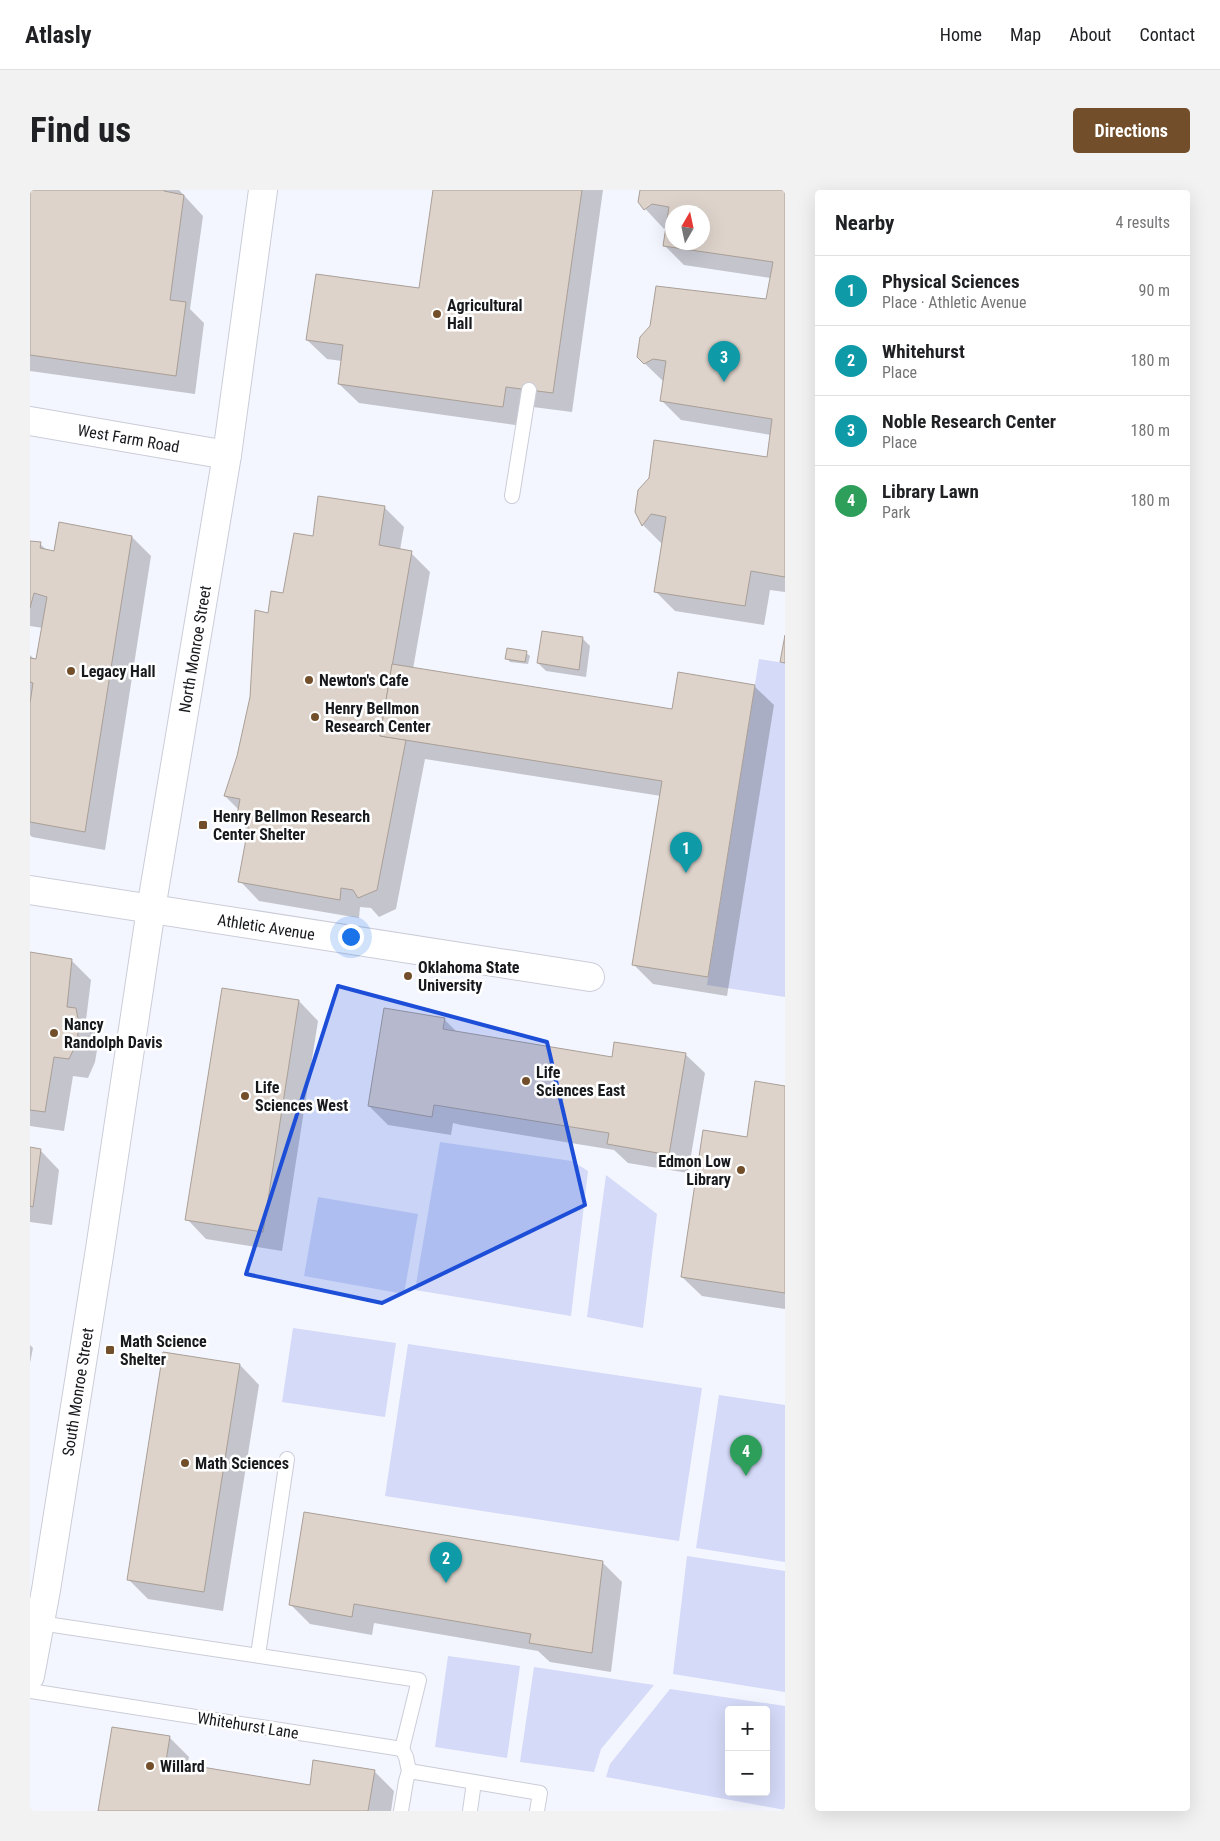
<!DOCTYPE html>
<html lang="en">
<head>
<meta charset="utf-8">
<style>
  body { margin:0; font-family:"Roboto Condensed",sans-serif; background:#f2f2f2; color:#202124 }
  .controls { position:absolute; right:15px; bottom:15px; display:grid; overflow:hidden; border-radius:5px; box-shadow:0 5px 20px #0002 }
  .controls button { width:45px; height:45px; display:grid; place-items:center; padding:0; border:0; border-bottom:1px solid #e0e0e0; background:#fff; color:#202124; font:25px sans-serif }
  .compass { position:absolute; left:635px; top:15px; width:45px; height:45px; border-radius:50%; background:#fff; box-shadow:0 5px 20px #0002; rotate:9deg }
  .you { position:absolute; left:320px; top:746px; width:18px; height:18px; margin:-12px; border:4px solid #fff; border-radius:50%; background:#1a73e8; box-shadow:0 0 0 8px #1a73e833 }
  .badge { display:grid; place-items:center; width:32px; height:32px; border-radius:50%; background:#734e2a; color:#fff; font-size:16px; font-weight:700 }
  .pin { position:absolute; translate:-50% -41px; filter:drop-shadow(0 1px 2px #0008) }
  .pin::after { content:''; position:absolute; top:26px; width:18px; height:15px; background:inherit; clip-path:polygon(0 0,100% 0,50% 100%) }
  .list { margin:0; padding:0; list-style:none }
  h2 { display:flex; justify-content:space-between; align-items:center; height:65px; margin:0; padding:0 20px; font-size:21px }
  h2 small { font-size:16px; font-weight:400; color:#757577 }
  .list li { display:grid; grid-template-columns:32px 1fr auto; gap:15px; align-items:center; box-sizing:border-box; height:70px; padding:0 20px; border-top:1px solid #e0e0e0 }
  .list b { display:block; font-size:19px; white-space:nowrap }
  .list p { margin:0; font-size:16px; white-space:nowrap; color:#757577 }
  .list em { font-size:16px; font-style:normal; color:#757577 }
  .map { position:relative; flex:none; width:755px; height:1621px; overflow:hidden; border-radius:5px }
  header { display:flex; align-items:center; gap:30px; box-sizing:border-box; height:70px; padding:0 25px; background:#fff; border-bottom:1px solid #e0e0e0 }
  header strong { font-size:24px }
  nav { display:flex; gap:28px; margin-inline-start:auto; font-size:18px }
  .intro { display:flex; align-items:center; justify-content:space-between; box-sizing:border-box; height:120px; padding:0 30px }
  h1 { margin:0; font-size:35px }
  .button { padding:12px 22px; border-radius:5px; background:#734e2a; color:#fff; font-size:18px; font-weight:700 }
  main { display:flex; gap:30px; padding:0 30px }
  aside { flex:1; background:#fff; border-radius:5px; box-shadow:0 5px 20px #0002 }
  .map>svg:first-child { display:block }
  .green { fill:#d4daf7; fill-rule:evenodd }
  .shadow { fill:#0003; fill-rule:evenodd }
  .building { fill:#ddd3cb; stroke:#a99f97; fill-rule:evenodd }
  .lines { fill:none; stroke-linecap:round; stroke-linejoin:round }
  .service-casing { stroke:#cacdd8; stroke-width:16 }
  .minor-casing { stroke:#cacdd8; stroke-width:30 }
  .tertiary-casing { stroke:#cacdd8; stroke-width:30 }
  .service { stroke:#fff; stroke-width:14 }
  .minor { stroke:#fff; stroke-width:28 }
  .tertiary { stroke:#fff; stroke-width:28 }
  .marked { fill:#1d4ed8; fill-opacity:0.2; stroke:#1d4ed8; stroke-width:4; stroke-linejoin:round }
  .poi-dot { fill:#734e2a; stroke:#fff; stroke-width:2 }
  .labels { text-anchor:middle; stroke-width:5; stroke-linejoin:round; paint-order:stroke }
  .poi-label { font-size:16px; font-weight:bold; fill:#18191d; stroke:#fff; text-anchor:start }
  .street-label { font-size:16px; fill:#18191d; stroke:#fff }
</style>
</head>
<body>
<header>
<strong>Atlasly</strong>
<nav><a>Home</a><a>Map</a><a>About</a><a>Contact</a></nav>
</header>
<div class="intro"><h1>Find us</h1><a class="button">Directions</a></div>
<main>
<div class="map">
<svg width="755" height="1621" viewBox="0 0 755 1621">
  <rect width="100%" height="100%" fill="#f4f6ff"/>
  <g class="green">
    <polygon points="729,469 755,473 755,807 677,795"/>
    <polygon points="410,952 542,971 558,981 541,1126 385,1100"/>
    <polygon points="576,985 627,1024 613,1138 557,1127"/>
    <polygon points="288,1007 388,1024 374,1104 274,1086"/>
    <polygon points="263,1138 366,1153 355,1227 252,1212"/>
    <polygon points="378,1154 672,1198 649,1351 355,1306"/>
    <polygon points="689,1205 755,1215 755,1372 666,1358"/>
    <polygon points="657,1366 755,1381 755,1502 643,1484"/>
    <polygon points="418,1466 490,1476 477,1568 405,1557"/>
    <polygon points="504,1477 624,1495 571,1559 564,1582 490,1572"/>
    <path d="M640,1499L755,1516V1620L576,1587L580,1574ZM699,1520H736V1602H699Z"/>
  </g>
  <g class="shadow">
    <polygon points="0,0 149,0 173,26 160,119 174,133 165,204 0,181"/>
    <polygon points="404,0 573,0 542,222 495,216 492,236 329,213 309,194 312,171 297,169 277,150 390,100"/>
    <path d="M611,0H755V402L740,400L734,435L645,421L626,402L632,354L613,335L606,322L738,268L741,245L651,230L632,211L634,192L608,167L737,111L741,88L654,75L634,55L637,36L634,39L609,12ZM642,22H672V52H642Z"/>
    <polygon points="354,317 374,337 370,360 381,363 400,382 383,479 643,520 724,496 744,515 697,806 623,794 604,775 631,606 395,569 366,719 349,727 341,718 330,717 329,728 229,711 210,691 219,642 208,630 209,620 195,606 209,566 239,424 254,405 284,347"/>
    <polygon points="102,347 121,366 75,660 2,647 0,645 0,465 7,472 13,438 0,436 0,352 10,354 18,361 25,363"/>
    <polygon points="552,448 560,456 556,487 516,481 508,473"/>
    <polygon points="496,463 500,466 498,474 480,472 477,468"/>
    <polygon points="0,763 42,771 61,790 56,830 65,838 68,854 65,872 58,888 43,886 34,941 0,936"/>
    <polygon points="269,811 288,831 252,1061 176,1049 157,1029"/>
    <polygon points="414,829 428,843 583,868 655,864 675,883 658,983 598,973 584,960 431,935 423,933 421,945 358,935 339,916"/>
    <polygon points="755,897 755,1119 672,1106 652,1087 718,948"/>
    <polygon points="0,959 10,960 29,980 22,1035 0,1032"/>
    <polygon points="0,1155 3,1158 0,1173"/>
    <polygon points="210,1175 229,1195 193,1421 118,1409 99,1390"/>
    <polygon points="572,1372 592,1392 581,1482 520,1472 508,1461 344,1433 342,1445 280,1434 260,1414"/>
    <polygon points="139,1547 159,1567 157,1576 281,1596 345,1582 364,1601 361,1621 69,1621"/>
  </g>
  <g class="building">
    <polygon points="0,0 134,0 134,1 154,5 140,110 156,112 146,186 0,165"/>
    <polygon points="403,0 552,0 523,203 476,197 473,217 308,194 313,155 276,150 286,84 389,98"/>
    <path d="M610,0H755V387L721,381L715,416L624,402L636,327L621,324L612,336L605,322L608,300L619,288L624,250L737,267L742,229L630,211L636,171L623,169L614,174L607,167L610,147L620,136L626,96L736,109L743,72L633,56L639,17L622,14L614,20L608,12ZM642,22H672V52H642Z"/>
    <polygon points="288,306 355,316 349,355 382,361 350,546 376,550 347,700 328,708 323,700 311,698 310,710 208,692 219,633 206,631 210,609 194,606 207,566 220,507 225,420 238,423 241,401 253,403 264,343 283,346"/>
    <polygon points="29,332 102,346 55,642 0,632 0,513 3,493 0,492 0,468 6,469 17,407 4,403 0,418 0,351 11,352 10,358 24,361"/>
    <polygon points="512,441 553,447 549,480 507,473"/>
    <polygon points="755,445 755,473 750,472"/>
    <polygon points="477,458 497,461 495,472 475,469"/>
    <polygon points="362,474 642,519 648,482 725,495 678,787 602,775 632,591 350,546"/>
    <polygon points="0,762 42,769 37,817 46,818 49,834 47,852 39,869 24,867 15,922 0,920"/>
    <polygon points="192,798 269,810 233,1042 155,1030"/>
    <polygon points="354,818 415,828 413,839 582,867 584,852 656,863 639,965 577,954 579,943 411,916 404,915 402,927 338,916"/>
    <polygon points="725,891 755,896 755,1103 651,1087 673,940 717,947"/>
    <polygon points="0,957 11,959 3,1017 0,1016"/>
    <polygon points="133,1162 210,1174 174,1402 97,1390"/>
    <polygon points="274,1322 573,1371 562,1463 499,1453 501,1444 324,1414 322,1427 259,1415"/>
    <polygon points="82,1537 140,1546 136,1571 280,1595 283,1570 345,1580 338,1621 68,1621"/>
  </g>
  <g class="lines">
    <g class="service-casing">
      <g id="service">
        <polyline points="482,306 499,200"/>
        <polyline points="10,1433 389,1490 372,1559"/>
        <polyline points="228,1465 257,1269"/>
        <polyline points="0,1501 372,1559"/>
        <polyline points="379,1581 510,1603 507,1621"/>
        <polyline points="371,1621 376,1591 379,1581 376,1567 372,1559"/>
        <polyline points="440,1621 444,1592"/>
      </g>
    </g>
    <g class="minor-casing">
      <g id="minor">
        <path id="s1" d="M0,700L560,787"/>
      </g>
    </g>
    <g class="tertiary-casing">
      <g id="tertiary">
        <path id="s2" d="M0,231L197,265"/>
        <path id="s3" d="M0,1486L16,1400L70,1059L121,719L197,265L233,0"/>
      </g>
    </g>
    <use href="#service" class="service"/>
    <use href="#minor" class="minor"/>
    <use href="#tertiary" class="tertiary"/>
  </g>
  <path class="marked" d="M308,796L517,852L555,1015L352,1113L216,1084Z"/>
  <g class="poi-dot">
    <circle cx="407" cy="124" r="5"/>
    <circle cx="41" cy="481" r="5"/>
    <circle cx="279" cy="490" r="5"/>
    <circle cx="285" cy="527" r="5"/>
    <rect x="168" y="630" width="10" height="10" rx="2.5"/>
    <circle cx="378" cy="786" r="5"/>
    <circle cx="24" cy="843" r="5"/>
    <circle cx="496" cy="891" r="5"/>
    <circle cx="215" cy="906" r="5"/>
    <circle cx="711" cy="980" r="5"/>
    <rect x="75" y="1155" width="10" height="10" rx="2.5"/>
    <circle cx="155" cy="1273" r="5"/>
    <circle cx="120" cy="1576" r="5"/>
  </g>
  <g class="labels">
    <g class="poi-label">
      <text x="417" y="121">Agricultural<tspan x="417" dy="18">Hall</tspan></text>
      <text x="51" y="487">Legacy Hall</text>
      <text x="289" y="496">Newton's Cafe</text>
      <text x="295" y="524">Henry Bellmon<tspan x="295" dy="18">Research Center</tspan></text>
      <text x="183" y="632">Henry Bellmon Research<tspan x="183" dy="18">Center Shelter</tspan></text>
      <text x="388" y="783">Oklahoma State<tspan x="388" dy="18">University</tspan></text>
      <text x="34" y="840">Nancy<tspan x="34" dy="18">Randolph Davis</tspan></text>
      <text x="506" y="888">Life<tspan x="506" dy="18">Sciences East</tspan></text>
      <text x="225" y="903">Life<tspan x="225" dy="18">Sciences West</tspan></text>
      <text x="701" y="977" text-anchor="end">Edmon Low<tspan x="701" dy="18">Library</tspan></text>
      <text x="90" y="1157">Math Science<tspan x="90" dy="18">Shelter</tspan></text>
      <text x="165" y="1279">Math Sciences</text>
      <text x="130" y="1582">Willard</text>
    </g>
    <g class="street-label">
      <text dy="6" stroke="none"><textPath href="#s2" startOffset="100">West Farm Road</textPath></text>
      <text dy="6" stroke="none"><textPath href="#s3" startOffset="1040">North Monroe Street</textPath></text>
      <text dy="6" stroke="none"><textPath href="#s1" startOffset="239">Athletic Avenue</textPath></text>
      <text dy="6" stroke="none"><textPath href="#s3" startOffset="288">South Monroe Street</textPath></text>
      <text transform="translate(218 1535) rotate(9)" y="6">Whitehurst Lane</text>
    </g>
  </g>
</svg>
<div class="controls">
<button>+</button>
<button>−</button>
</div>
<svg class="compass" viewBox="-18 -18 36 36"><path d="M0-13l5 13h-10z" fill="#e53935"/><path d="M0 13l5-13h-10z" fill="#757577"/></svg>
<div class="you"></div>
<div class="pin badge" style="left:656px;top:683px;background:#0f9aa8">1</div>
<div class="pin badge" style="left:416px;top:1393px;background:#0f9aa8">2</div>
<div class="pin badge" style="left:694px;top:192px;background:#0f9aa8">3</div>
<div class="pin badge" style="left:716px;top:1286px;background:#2e9e5b">4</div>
</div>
<aside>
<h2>Nearby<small>4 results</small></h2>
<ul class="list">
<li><span class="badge" style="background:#0f9aa8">1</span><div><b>Physical Sciences</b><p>Place · Athletic Avenue</p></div><em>90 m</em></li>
<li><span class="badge" style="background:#0f9aa8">2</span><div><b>Whitehurst</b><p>Place</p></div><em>180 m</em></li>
<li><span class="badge" style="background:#0f9aa8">3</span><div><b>Noble Research Center</b><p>Place</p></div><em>180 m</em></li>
<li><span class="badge" style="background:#2e9e5b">4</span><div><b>Library Lawn</b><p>Park</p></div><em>180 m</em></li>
</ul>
</aside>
</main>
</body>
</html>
